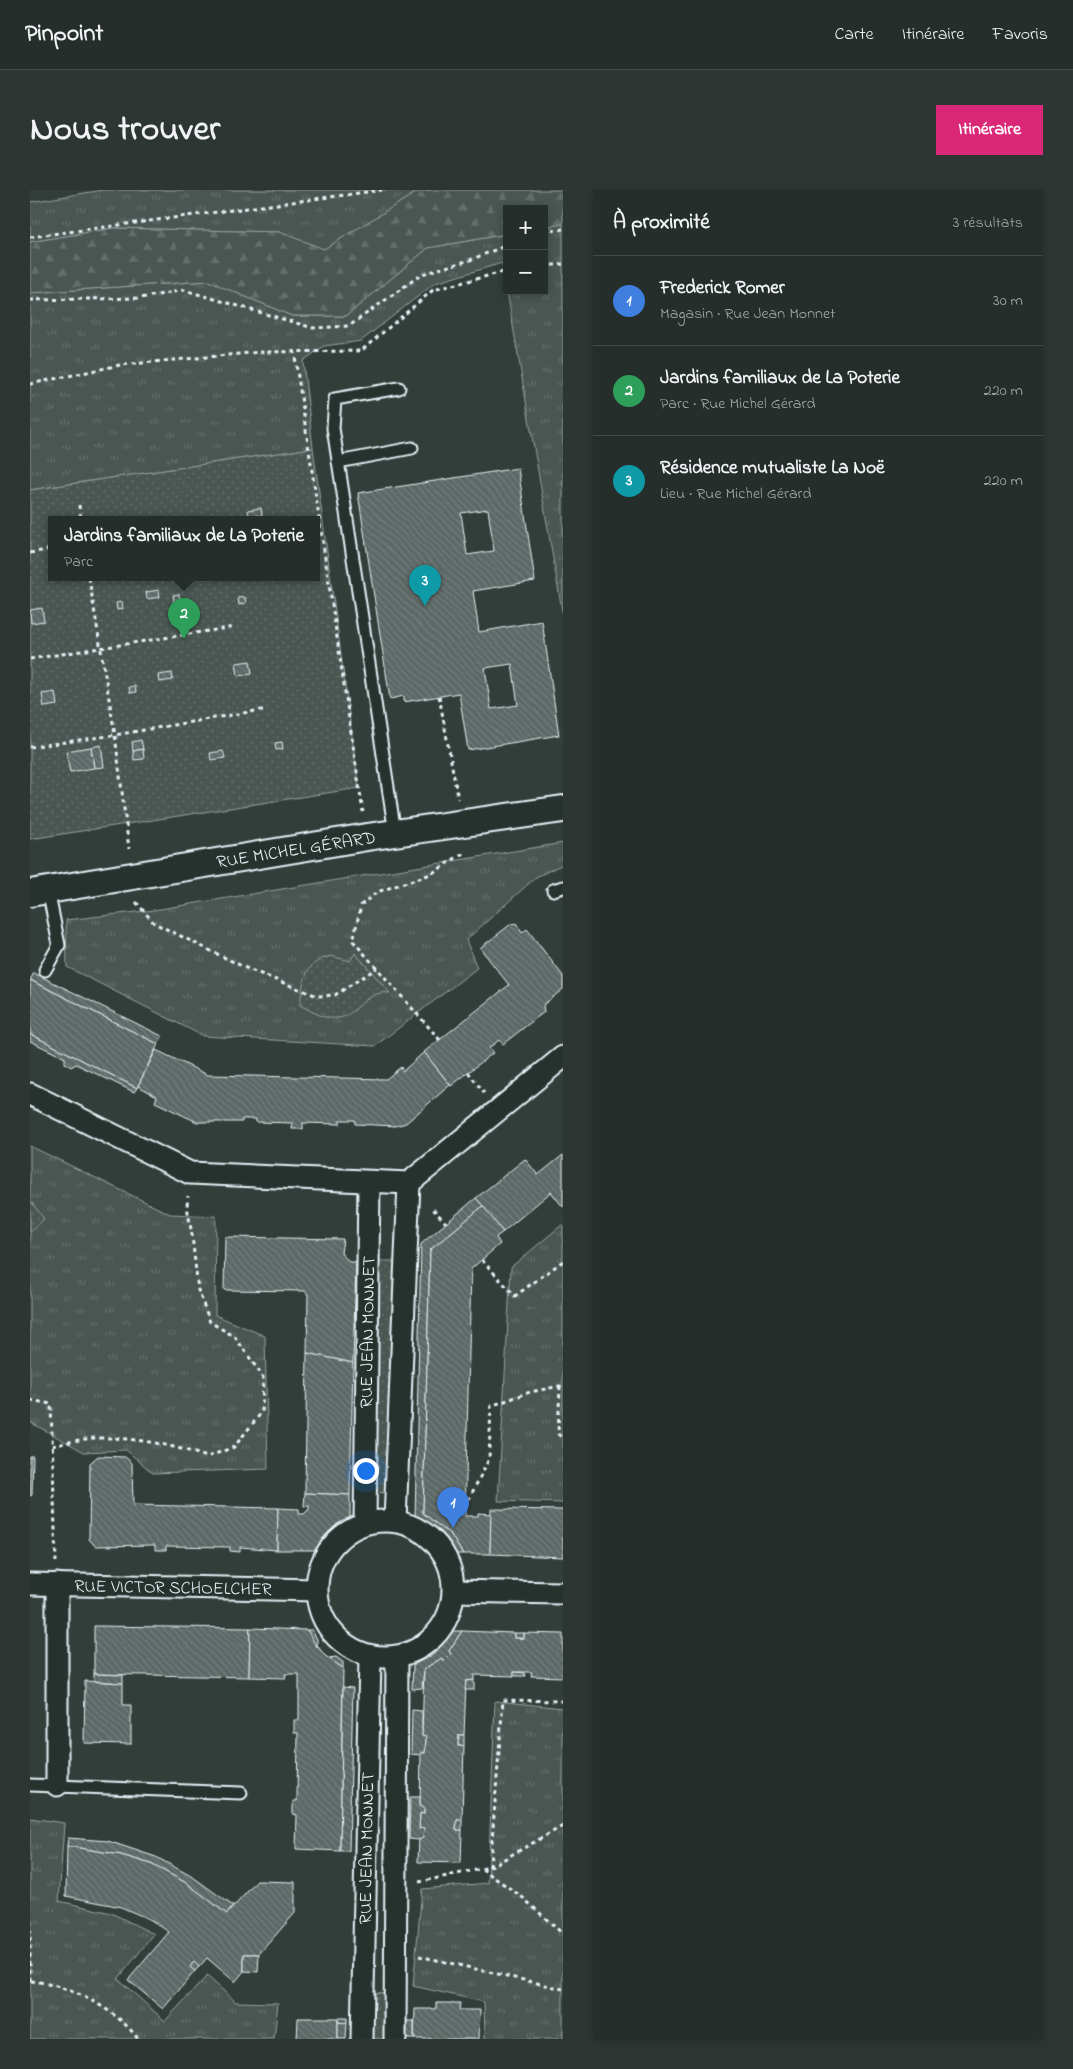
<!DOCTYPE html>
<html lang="fr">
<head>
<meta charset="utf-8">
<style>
  body { margin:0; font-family:"Indie Flower",sans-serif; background:#2e3633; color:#f1f3f6 }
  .controls { position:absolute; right:15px; top:15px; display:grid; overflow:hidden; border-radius:0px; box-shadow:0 2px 8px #0003 }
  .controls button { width:45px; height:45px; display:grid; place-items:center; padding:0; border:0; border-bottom:1px solid #424a47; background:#262e2b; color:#f1f3f6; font:25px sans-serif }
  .you { position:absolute; left:335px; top:1280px; width:18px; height:18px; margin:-12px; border:4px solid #fff; border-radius:50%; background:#1a73e8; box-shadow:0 0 0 8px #1a73e833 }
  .badge { display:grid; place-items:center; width:32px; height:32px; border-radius:50%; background:#db2777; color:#fff; font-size:16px; font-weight:700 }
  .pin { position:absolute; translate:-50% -41px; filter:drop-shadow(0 1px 2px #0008) }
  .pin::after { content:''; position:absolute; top:26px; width:18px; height:15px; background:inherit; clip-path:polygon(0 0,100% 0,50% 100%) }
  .popup { position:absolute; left:18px; top:326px; width:272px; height:65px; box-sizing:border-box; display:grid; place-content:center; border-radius:0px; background:#262e2b; filter:drop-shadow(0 1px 4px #0005); font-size:16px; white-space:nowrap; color:#a4a8a9 }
  .popup b { font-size:19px; color:#f1f3f6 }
  .popup::after { content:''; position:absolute; left:50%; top:100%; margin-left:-10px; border:10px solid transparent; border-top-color:#262e2b }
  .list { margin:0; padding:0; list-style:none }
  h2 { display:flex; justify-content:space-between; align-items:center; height:65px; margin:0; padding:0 20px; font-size:21px }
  h2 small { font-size:16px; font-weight:400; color:#a4a8a9 }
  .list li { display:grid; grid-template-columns:32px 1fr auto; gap:15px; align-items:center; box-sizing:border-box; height:90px; padding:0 20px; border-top:1px solid #424a47 }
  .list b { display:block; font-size:19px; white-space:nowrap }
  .list p { margin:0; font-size:16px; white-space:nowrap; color:#a4a8a9 }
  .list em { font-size:16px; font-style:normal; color:#a4a8a9 }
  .map { position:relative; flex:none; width:533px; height:1849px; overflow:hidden; border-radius:0px }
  header { display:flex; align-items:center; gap:30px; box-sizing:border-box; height:70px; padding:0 25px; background:#262e2b; border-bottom:1px solid #424a47 }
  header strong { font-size:24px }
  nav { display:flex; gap:28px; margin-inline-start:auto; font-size:18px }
  .intro { display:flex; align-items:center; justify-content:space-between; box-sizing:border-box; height:120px; padding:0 30px }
  h1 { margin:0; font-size:35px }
  .button { padding:12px 22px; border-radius:0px; background:#db2777; color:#fff; font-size:18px; font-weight:700 }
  main { display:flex; gap:30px; padding:0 30px }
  aside { flex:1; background:#262e2b; border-radius:0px; box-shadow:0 2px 8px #0003 }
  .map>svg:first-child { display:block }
  .grass { fill:url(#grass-tufts); stroke:#98a4a4 }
  .forest { fill:url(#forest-firs); stroke:#98a4a4 }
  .park { fill:url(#park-dots); stroke:#98a4a4; fill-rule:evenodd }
  .building { fill:url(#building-back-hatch); stroke:#e8f1f8; fill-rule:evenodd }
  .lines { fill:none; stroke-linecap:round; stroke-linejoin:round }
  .service-casing { stroke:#e8f1f8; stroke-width:15 }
  .minor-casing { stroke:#e8f1f8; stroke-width:25 }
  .tertiary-casing { stroke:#e8f1f8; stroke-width:30 }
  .path { stroke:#e8f1f8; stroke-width:3; stroke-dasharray:4 4; stroke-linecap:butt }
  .service { stroke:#26332d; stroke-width:11 }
  .minor { stroke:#26332d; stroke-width:21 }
  .tertiary { stroke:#26332d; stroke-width:26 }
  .labels { text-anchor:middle; stroke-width:4.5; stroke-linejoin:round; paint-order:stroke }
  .street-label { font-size:18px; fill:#e8f1f8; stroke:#26332d }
</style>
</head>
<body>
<header>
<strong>Pinpoint</strong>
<nav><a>Carte</a><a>Itinéraire</a><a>Favoris</a></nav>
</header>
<div class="intro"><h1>Nous trouver</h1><a class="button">Itinéraire</a></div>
<main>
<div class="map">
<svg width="533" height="1849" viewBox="0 0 533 1849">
  <defs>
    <pattern id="grass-tufts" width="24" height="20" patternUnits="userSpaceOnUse" patternTransform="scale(1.25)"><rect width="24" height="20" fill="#495651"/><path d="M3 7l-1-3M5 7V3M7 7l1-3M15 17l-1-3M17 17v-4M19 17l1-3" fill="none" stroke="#636f6b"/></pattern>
    <pattern id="forest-firs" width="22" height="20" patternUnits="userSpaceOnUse" patternTransform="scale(1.25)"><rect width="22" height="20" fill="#495651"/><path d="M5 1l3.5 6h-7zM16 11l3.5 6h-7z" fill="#636f6b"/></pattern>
    <pattern id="park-dots" width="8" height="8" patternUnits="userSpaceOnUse" patternTransform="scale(1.25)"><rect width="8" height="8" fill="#495651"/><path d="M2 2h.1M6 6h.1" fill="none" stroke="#636f6b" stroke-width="1.8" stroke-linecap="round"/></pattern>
    <pattern id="building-back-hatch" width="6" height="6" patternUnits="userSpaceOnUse" patternTransform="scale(1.25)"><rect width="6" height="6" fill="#5c6865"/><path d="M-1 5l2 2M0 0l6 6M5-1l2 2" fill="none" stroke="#737e7c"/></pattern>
  </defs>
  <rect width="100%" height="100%" fill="#323e39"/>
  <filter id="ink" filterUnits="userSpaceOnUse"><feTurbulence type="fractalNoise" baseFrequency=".02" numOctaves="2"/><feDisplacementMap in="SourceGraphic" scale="10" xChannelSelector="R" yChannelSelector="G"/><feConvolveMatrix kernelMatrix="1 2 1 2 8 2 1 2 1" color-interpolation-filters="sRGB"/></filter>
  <g filter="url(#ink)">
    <g class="grass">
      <polygon points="73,0 400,0 387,2 294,60 249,42 83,38 0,52 0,12"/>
      <polygon points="533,34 533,426 477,101 514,101 514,37"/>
      <polygon points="477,44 477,101 472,73 405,93 331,151 294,156 273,171 283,258 0,300 0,103 178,91 262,126 316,126 398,58"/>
      <polygon points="533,653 533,674 506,687 436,750 447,778 345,856 173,846 37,777 36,730 124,720"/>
      <polygon points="0,956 140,1024 186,1026 185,1125 235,1146 238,1279 123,1283 96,1260 54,1262 0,1232"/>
      <polygon points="533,1034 533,1313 468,1311 481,1077"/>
      <polygon points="465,1511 533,1518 533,1849 455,1849 454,1812 383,1796 392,1699 458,1693"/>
      <polygon points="0,1628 34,1633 29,1711 81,1723 124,1744 88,1789 135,1831 177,1786 206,1812 248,1813 244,1849 0,1849"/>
    </g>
    <polygon class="forest" points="400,0 533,0 533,34 514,37 514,19 477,19 477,44 398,58 316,126 262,126 178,91 0,103 0,52 83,38 249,42 294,59 387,2"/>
    <g class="park">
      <path d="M283,258L329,598L0,649V300ZM22,330H286V388H22Z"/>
      <path d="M325,763L360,803C332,799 326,832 300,828C289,826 279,820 270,815C273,792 274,772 301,766L320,771Z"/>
      <polygon points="0,1010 14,1029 0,1042"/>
      <polygon points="346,1071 377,1071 371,1304 341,1302"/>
      <polygon points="334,1802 361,1803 360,1849 333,1849"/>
    </g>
    <g class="building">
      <path d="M488,278L505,391L443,401L449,442L512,431L529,545L438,560L429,503L374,512V506L360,509L328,303ZM458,319L464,361L437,365L431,323ZM482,474L488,515L461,519L455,478Z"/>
      <polygon points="231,318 232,325 219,327 218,320"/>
      <polygon points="129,400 130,407 117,409 116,402"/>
      <polygon points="149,404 150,410 144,412 143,405"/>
      <polygon points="215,407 216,413 209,415 208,408"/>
      <polygon points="92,412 93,419 87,420 86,413"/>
      <polygon points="12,418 14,431 1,433 0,420"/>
      <polygon points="220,471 222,484 208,486 206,473"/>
      <polygon points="142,483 143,490 129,492 128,485"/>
      <polygon points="105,496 106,502 100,503 99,497"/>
      <polygon points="25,502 27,515 14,517 12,504"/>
      <polygon points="111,550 113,559 103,561 102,552"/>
      <polygon points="252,552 253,559 246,560 245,553"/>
      <polygon points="71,555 74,577 64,578 61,557"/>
      <polygon points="61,557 64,578 40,582 36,561"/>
      <polygon points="113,559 114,569 104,570 103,561"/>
      <polygon points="193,561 195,568 181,570 180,563"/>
      <polygon points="486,733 492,743 497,739 533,786 533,799 513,815 514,822 473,854 469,850 459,858 463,863 421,896 394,862 479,795 450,758 481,734"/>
      <polygon points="4,783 132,846 128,854 0,790"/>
      <polygon points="0,790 128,854 107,898 0,844"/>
      <polygon points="0,844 107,898 104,902 46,874 41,877 35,873 35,868 0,851"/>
      <polygon points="126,860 178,885 356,889 371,877 373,881 394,862 420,895 376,933 366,936 325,934 325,930 310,930 310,934 273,933 273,939 262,939 263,933 226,932 226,929 212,929 212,932 167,932 125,912 127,906 108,896"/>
      <polygon points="533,965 533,1017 521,1002 473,1042 446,1008 495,969 508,985"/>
      <polygon points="446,1008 453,1016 400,1060 393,1323 421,1345 433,1364 423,1364 408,1345 385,1329 391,1054"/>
      <polygon points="453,1016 473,1042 466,1047 470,1054 441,1079 435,1326 448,1326 448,1323 461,1324 460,1364 433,1364 421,1345 393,1323 400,1060"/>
      <polygon points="195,1047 313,1049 311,1063 319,1072 326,1072 323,1173 277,1163 278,1105 275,1101 194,1100"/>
      <polygon points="277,1163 323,1173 320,1305 275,1303"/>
      <polygon points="0,1266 3,1266 2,1305 0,1306"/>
      <polygon points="68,1266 95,1267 102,1273 103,1315 248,1318 247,1360 210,1357 210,1362 200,1361 200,1357 136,1356 136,1360 125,1360 125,1355 65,1356 59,1349 60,1273"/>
      <polygon points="275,1303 320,1305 320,1328 307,1334 285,1360 247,1360 248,1318 269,1319 269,1324 274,1324 279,1319 279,1316 274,1316"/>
      <polygon points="461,1319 533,1320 533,1367 460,1364"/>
      <polygon points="64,1436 220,1438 219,1487 64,1484"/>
      <polygon points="220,1438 277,1440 294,1465 313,1478 310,1661 266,1659 267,1625 263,1624 263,1611 267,1611 268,1543 264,1543 264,1530 269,1530 269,1484 255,1484 256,1488 219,1487"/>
      <polygon points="277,1440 282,1440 287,1449 287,1457"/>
      <polygon points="423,1441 432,1441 419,1461 421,1464 414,1471 412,1468 394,1479 392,1498 382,1499 383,1475 404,1464"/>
      <polygon points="432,1441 484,1443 484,1448 494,1448 494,1443 533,1444 533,1487 501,1486 502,1482 484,1482 484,1486 444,1485 444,1490 436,1491 434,1545 429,1545 428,1556 434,1556 432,1630 427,1630 426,1640 432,1640 431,1673 388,1672 389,1648 393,1648 394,1638 389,1639 390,1623 394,1624 394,1617 390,1617 391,1562 395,1563 396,1547 392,1546 394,1479 412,1468 414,1471 421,1464 419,1461"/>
      <rect x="484" y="1443" width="10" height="5"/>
      <polygon points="306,1467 313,1472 313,1478 299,1468"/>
      <polygon points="484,1482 495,1483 496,1486 484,1486"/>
      <polygon points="64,1484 93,1485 93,1493 64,1491"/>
      <polygon points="444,1490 444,1500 435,1500 436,1491"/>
      <polygon points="55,1491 93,1493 93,1515 101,1515 101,1554 54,1553"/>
      <polygon points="313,1497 323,1498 319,1661 310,1661"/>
      <polygon points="382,1520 392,1521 392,1546 396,1547 395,1563 391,1562 391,1565 381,1564"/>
      <polygon points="429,1545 434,1545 434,1556 428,1556"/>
      <polygon points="380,1607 390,1607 390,1617 394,1617 394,1624 390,1623 389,1639 394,1638 393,1648 389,1650 379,1649"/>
      <polygon points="427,1630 432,1630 432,1640 426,1640"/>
      <polygon points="38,1648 78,1651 126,1667 163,1687 203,1716 197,1724 158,1694 121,1674 91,1665 37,1656"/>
      <polygon points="37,1656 91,1665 121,1674 158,1694 197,1724 227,1691 265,1692 265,1723 229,1764 214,1764 214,1781 205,1792 177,1768 169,1777 164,1772 160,1777 165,1781 133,1819 98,1790 139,1742 121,1730 91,1717 36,1706"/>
      <polygon points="214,1764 229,1764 228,1782 214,1781"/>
      <polygon points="164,1772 169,1777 165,1781 160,1777"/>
      <polygon points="406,1813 430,1813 429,1820 450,1820 449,1849 384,1849 385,1819 406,1819"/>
      <polygon points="268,1828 308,1828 308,1849 267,1849"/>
      <polygon points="308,1828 317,1828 317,1833 308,1832"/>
      <rect x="376" y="1831" width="8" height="18"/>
      <polygon points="308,1832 317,1833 316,1849 308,1849"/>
    </g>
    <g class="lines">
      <g class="service-casing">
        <g id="service">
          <polyline points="308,272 382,258"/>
          <polyline points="365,643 303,238 305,209 369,198"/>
          <polyline points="523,700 533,697"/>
          <polyline points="15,780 29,755 18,700"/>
          <polyline points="0,1595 211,1603"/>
        </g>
      </g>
      <g class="minor-casing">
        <g id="minor">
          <polyline points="0,904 160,983 379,993 533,867"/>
          <circle cx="355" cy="1399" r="68"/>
          <polyline points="365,1331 379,993"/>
          <polyline points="335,1333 339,992"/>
          <polyline points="0,1394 286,1400"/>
          <polyline points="424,1401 533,1403"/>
          <polyline points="27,1595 27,1394"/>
          <polyline points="332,1849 340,1467"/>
          <polyline points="365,1849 367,1467"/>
        </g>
      </g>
      <g class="tertiary-casing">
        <polyline id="tertiary" points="0,703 337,647 533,619"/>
      </g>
      <g class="path">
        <polyline points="514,42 533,39"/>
        <polyline points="0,47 352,0"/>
        <polyline points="514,76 533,74"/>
        <polyline points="0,110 111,108 154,100 283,138 319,136 392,84 440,70 477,55"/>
        <polyline points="264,160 333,622"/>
        <polyline points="0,194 90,175 231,162 331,161 403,100 477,81"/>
        <polyline points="49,315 51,330"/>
        <polyline points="0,363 22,359"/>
        <polyline points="59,388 85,545 99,659"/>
        <polyline points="0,469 204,437"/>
        <polyline points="409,506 428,609"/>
        <polyline points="0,557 85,545 237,519"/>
        <polyline points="106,712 124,733 218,779 287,806 305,805 347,778"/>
        <polyline points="410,850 323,751 331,715 347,702 401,684 432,664 432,660"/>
        <polyline points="438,882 454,903"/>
        <polyline points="403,1019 416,1033"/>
        <polyline points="452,1070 485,1106 533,1071"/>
        <polyline points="530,1196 528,1244 533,1249"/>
        <polyline points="0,1210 21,1214 26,1372"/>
        <path d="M22,1256C36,1253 50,1249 64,1248C102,1247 140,1254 177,1267L204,1257L232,1222L233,1187L205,1147L180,1132L168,1100L162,1045L157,1016L158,1006"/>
        <polyline points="435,1317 459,1269 461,1216 500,1202 530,1196 533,1192"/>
        <polyline points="392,1342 399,1338"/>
        <polyline points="460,1677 473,1510 533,1511"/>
        <polyline points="452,1679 492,1707 533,1744"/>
        <polyline points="389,1692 460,1677 533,1636"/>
        <polyline points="0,1731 0,1791"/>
        <polyline points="389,1766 533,1799"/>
        <path d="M1,1791C38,1795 86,1818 108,1849"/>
      </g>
      <use href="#service" class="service"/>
      <use href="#minor" class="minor"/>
      <use href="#tertiary" class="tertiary"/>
    </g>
  </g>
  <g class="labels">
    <g class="street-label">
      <text transform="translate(266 659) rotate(-9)" y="6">RUE MICHEL GÉRARD</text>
      <text transform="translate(337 1142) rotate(-89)" y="6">RUE JEAN MONNET</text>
      <text transform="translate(143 1397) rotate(1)" y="6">RUE VICTOR SCHOELCHER</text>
      <text transform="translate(336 1658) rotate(-89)" y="6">RUE JEAN MONNET</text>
    </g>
  </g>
</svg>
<div class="controls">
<button>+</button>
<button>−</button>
</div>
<div class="you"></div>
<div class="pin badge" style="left:423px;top:1338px;background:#3f7fe0">1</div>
<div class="pin badge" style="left:154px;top:449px;background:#2e9e5b">2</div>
<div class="popup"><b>Jardins familiaux de La Poterie</b>Parc</div>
<div class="pin badge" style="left:395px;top:416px;background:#0f9aa8">3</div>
</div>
<aside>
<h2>À proximité<small>3 résultats</small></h2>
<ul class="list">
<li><span class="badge" style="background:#3f7fe0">1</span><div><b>Frederick Romer</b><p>Magasin · Rue Jean Monnet</p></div><em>30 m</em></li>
<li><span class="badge" style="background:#2e9e5b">2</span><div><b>Jardins familiaux de La Poterie</b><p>Parc · Rue Michel Gérard</p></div><em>220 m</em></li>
<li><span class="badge" style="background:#0f9aa8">3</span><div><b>Résidence mutualiste La Noë</b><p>Lieu · Rue Michel Gérard</p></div><em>220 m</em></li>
</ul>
</aside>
</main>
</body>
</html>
